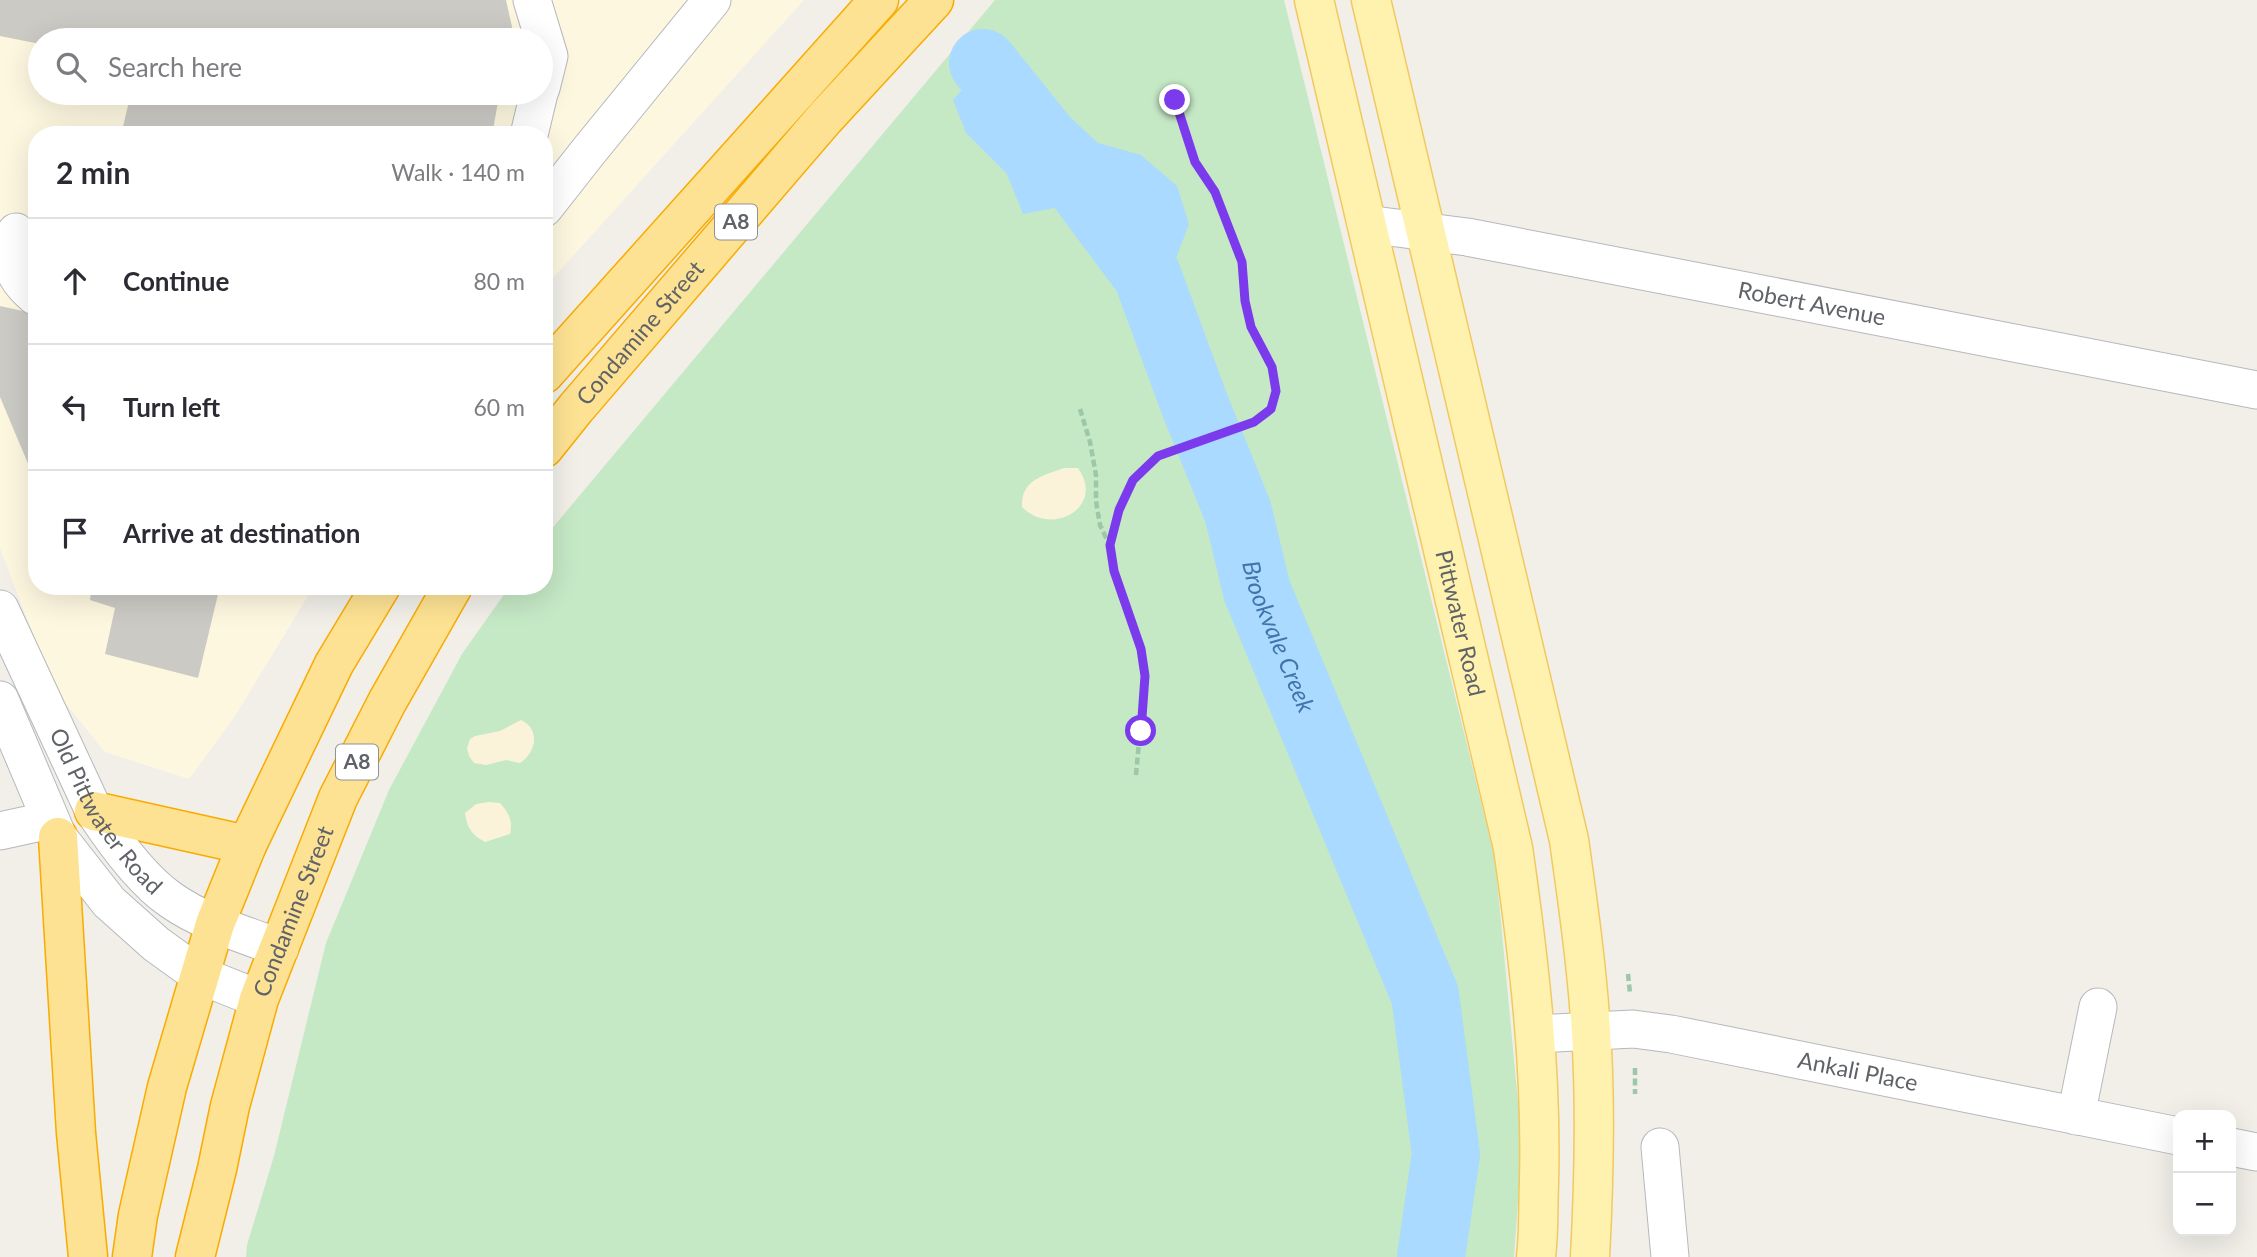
<!DOCTYPE html>
<html lang="en">
<head>
<meta charset="utf-8">
<style>
  body { margin:0; font-family:Lato,sans-serif; background:#f2f2f3; color:#2b2b33 }
  .controls { position:absolute; right:21px; bottom:21px; display:grid; overflow:hidden; border-radius:14px; box-shadow:0 7px 28px #0002 }
  .controls button { width:63px; height:63px; display:grid; place-items:center; padding:0; border:0; border-bottom:2px solid #e1e1e2; background:#fff; color:#2b2b33; font:35px sans-serif }
  .stop { position:absolute; width:21px; height:21px; margin:-16px; border:5px solid #7c3aed; border-radius:50%; background:#fff }
  .stop.end { background:#7c3aed; border-color:#fff; box-shadow:0 2px 7px #0008 }
  .list { margin:0; padding:0; list-style:none }
  h2 { display:flex; justify-content:space-between; align-items:center; height:91px; margin:0; padding:0 28px; font-size:30px }
  h2 small { font-size:23px; font-weight:400; color:#7c7c81 }
  .list li { display:grid; grid-template-columns:46px 1fr auto; gap:21px; align-items:center; box-sizing:border-box; height:126px; padding:0 28px; border-top:2px solid #e1e1e2 }
  .list b { display:block; font-size:26px; white-space:nowrap }
  .list em { font-size:23px; font-style:normal; color:#7c7c81 }
  .icon { flex:none; width:38px; height:38px; fill:none; stroke:currentColor; stroke-width:2; stroke-linecap:round; stroke-linejoin:round }
  .map { position:relative; flex:none; width:2257px; height:1257px; overflow:hidden }
  .search { position:absolute; background:#fff; box-shadow:0 7px 28px #0002; left:28px; top:28px; width:525px; height:77px; display:flex; align-items:center; gap:18px; box-sizing:border-box; padding:0 24px; border-radius:38px; color:#7c7c81; font-size:26px }
  .panel { position:absolute; background:#fff; box-shadow:0 7px 28px #0002; left:28px; top:126px; width:525px; height:469px; border-radius:28px }
  .map>svg:first-child { display:block }
  .commercial { fill:#fef7e0; fill-rule:evenodd }
  .green { fill:#c5e8c5 }
  .sand { fill:#fbf3d9 }
  .water { fill:#aadaff }
  .lines { fill:none; stroke-linecap:round; stroke-linejoin:round }
  .river { stroke:#aadaff; stroke-width:68 }
  .building { fill:#cccac5 }
  .minor-casing { stroke:#b5b8bc; stroke-width:39 }
  .major-casing { stroke:#f2c960; stroke-width:41 }
  .highway-casing { stroke:#f9ab00; stroke-width:41 }
  .path { stroke:#9cc7a9; stroke-width:4.5; stroke-dasharray:7 3.5; stroke-linecap:butt }
  .minor { stroke:#fff; stroke-width:37 }
  .major { stroke:#fff2af; stroke-width:38 }
  .highway { stroke:#fde293; stroke-width:38 }
  .route { stroke:#7c3aed; stroke-width:9 }
  .labels { text-anchor:middle; stroke-width:6; stroke-linejoin:round; paint-order:stroke }
  .shield { fill:#fff; stroke:#8f9295; stroke-width:2 }
  .shield-label { font-size:21px; font-weight:bold; fill:#5f6368 }
  .street-label { font-size:23px; fill:#5f6368; stroke:#fff }
  .water-label { font-size:24px; font-style:italic; fill:#4174aa; stroke:#fff }
</style>
</head>
<body>
<div class="map">
<svg width="2257" height="1257" viewBox="0 0 2257 1257">
  <rect width="100%" height="100%" fill="#f1efe8"/>
  <path class="commercial" d="M0,0H804L544,288V135H37V586H314L235,716L189,779L105,752L54,689L0,548ZM40,40H541V93H40Z"/>
  <polygon class="green" points="995,0 1284,0 1495,859 1522,1144 1514,1257 246,1257 247,1245 274,1156 326,943 389,790 462,654 510,586 544,586 544,538"/>
  <g class="sand">
    <path d="M1064,468H1078C1106,508 1051,537 1022,507C1021,480 1042,476 1064,468Z"/>
    <path d="M521,720C541,729 536,753 520,763L506,760L486,765L474,763L469,756L467,748L470,739L475,736L500,731Z"/>
    <path d="M489,802L500,803C509,813 513,821 510,834L485,842C472,835 467,828 465,813L476,804Z"/>
  </g>
  <polygon class="water" points="1002,46 1017,55 1055,103 1098,143 1141,155 1177,186 1189,224 1170,274 1141,298 1080,210 1065,206 1023,214 1007,174 966,133 953,100"/>
  <g class="lines">
    <path class="river" id="s1" d="M983,63L1065,165L1147,275L1194,403L1238,512L1257,591L1425,995L1446,1154L1431,1257"/>
  </g>
  <g class="building">
    <polygon points="0,0 506,0 515,40 40,40 40,44 0,36"/>
    <polygon points="131,93 509,93 507,103 498,102 492,135 121,135"/>
    <polygon points="0,306 37,314 37,485 0,397"/>
    <polygon points="92,586 220,586 198,678 105,654 115,608 90,600"/>
  </g>
  <g class="lines">
    <g class="minor-casing">
      <g id="minor">
        <polyline points="532,0 549,56 541,88"/>
        <polyline points="529,135 539,93"/>
        <polyline points="544,208 588,152 712,0"/>
        <path id="s2" d="M1366,224L1467,237L2257,390"/>
        <path d="M16,232C10,263 10,275 35,296"/>
        <path id="s3" d="M0,609L94,811C113,840 143,881 171,900C204,923 243,934 280,948"/>
        <polyline points="0,700 58,837 109,902 156,944 199,975 259,999"/>
        <polyline points="0,831 50,820"/>
        <path id="s4" d="M1536,1034L1633,1029L1671,1034L2178,1136"/>
        <polyline points="2076,1116 2098,1007"/>
        <polyline points="1660,1147 1670,1257"/>
        <polyline points="2231,1147 2257,1152"/>
      </g>
    </g>
    <g class="major-casing">
      <g id="major">
        <path id="s5" d="M1314,0L1513,848C1529,959 1542,1070 1539,1182C1538,1207 1539,1232 1536,1257"/>
        <path d="M1371,0L1569,840C1578,904 1587,967 1591,1032C1596,1107 1594,1182 1590,1257"/>
      </g>
    </g>
    <g class="highway-casing">
      <g id="highway">
        <polyline points="544,374 879,0"/>
        <path id="s6" d="M544,448L576,408L825,118L934,0"/>
        <polyline points="94,811 247,845"/>
        <polyline points="58,837 76,1133 88,1257"/>
        <polyline points="132,1257 138,1215 167,1087 215,924 247,845 334,664 381,586"/>
        <path id="s7" d="M195,1257L217,1169L230,1106L259,999L338,798L387,702L453,586"/>
      </g>
    </g>
    <g class="path">
      <polyline points="1080,409 1090,442 1096,475 1096,501 1100,525 1109,544"/>
      <polyline points="1136,775 1145,676 1141,649 1114,571 1110,545 1119,510 1133,480 1158,456 1254,422 1271,409 1276,391 1272,367 1250,327 1245,301 1242,262 1215,192 1194,162 1175,100"/>
      <polyline points="1628,974 1630,993"/>
      <polyline points="1635,1068 1635,1094"/>
    </g>
    <use href="#minor" class="minor"/>
    <use href="#major" class="major"/>
    <use href="#highway" class="highway"/>
  </g>
  <g class="lines">
    <polyline class="route" points="1141,731 1145,676 1141,649 1114,571 1110,545 1119,510 1133,480 1158,456 1254,422 1271,409 1276,391 1272,367 1251,327 1245,301 1242,262 1215,192 1195,162 1175,100"/>
  </g>
  <g class="labels">
    <g class="shield">
      <rect x="715" y="204.5" width="42" height="35" rx="5"/>
      <rect x="336" y="744.5" width="42" height="35" rx="5"/>
    </g>
    <g class="shield-label">
      <text x="736" y="229">A8</text>
      <text x="357" y="769">A8</text>
    </g>
    <g class="street-label">
      <text dy="8" stroke="none"><textPath href="#s2" startOffset="453">Robert Avenue</textPath></text>
      <text dy="8" stroke="none"><textPath href="#s6" startOffset="150">Condamine Street</textPath></text>
      <text dy="8" stroke="none"><textPath href="#s5" startOffset="640">Pittwater Road</textPath></text>
      <text dy="8" stroke="none"><textPath href="#s3" startOffset="229">Old Pittwater Road</textPath></text>
      <text dy="8" stroke="none"><textPath href="#s7" startOffset="360">Condamine Street</textPath></text>
      <text dy="8" stroke="none"><textPath href="#s4" startOffset="326">Ankali Place</textPath></text>
    </g>
    <g class="water-label">
      <text dy="8" stroke="none"><textPath href="#s1" startOffset="653">Brookvale Creek</textPath></text>
    </g>
  </g>
</svg>
<div class="controls">
<button>+</button>
<button>−</button>
</div>
<div class="stop" style="left:1141px;top:731px"></div>
<div class="stop end" style="left:1175px;top:100px"></div>
<div class="search"><svg class="icon" aria-label="search" viewBox="0 0 24 24"><circle cx="10" cy="10" r="6"/><path d="M15 15l6 6"/></svg>Search here</div>
<section class="panel">
<h2>2 min<small>Walk · 140 m</small></h2>
<ul class="list">
<li><svg class="icon" aria-label="ahead" viewBox="0 0 24 24"><path d="M12 20V5M6 11l6-6 6 6"/></svg><div><b>Continue</b></div><em>80 m</em></li>
<li><svg class="icon" aria-label="left" viewBox="0 0 24 24"><path d="M17 20v-9H6M10 6l-5 5 5 5"/></svg><div><b>Turn left</b></div><em>60 m</em></li>
<li><svg class="icon" aria-label="arrive" viewBox="0 0 24 24"><path d="M6 21V4h12l-3 4 3 4H6"/></svg><div><b>Arrive at destination</b></div></li>
</ul>
</section>
</div>
</body>
</html>
